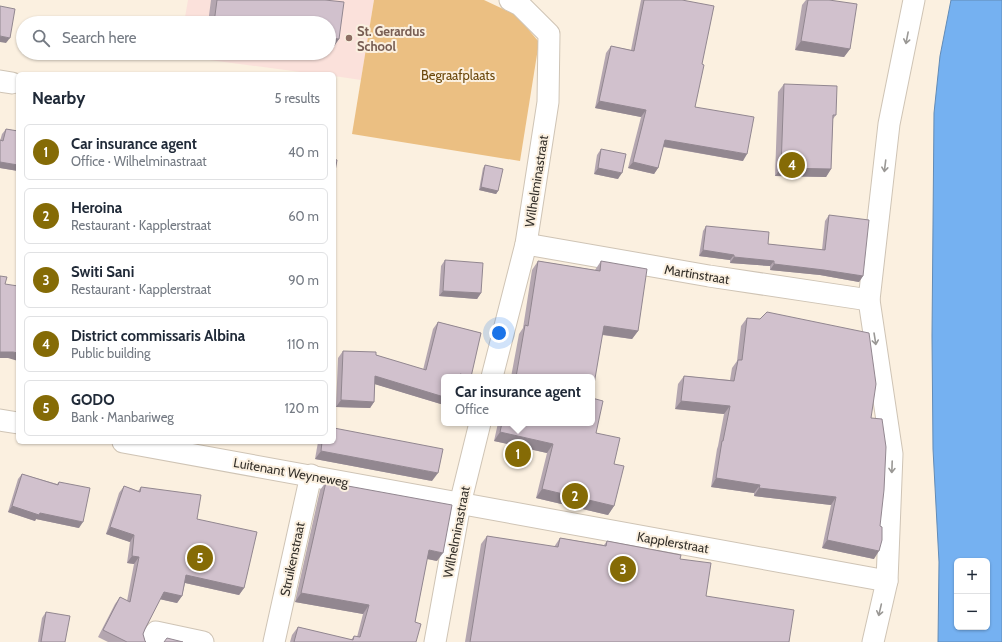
<!DOCTYPE html>
<html lang="en">
<head>
<meta charset="utf-8">
<style>
  body { margin:0; font-family:Cabin,sans-serif; background:#f6f6f7; color:#1f2937 }
  .controls { position:absolute; right:12px; bottom:12px; display:grid; overflow:hidden; border-radius:6px; box-shadow:0 1px 3px #0004 }
  .controls button { width:36px; height:36px; display:grid; place-items:center; padding:0; border:0; border-bottom:1px solid #e0e1e3; background:#fff; color:#1f2937; font:20px sans-serif }
  .you { position:absolute; left:499px; top:333px; width:14px; height:14px; margin:-10px; border:3px solid #fff; border-radius:50%; background:#1a73e8; box-shadow:0 0 0 6px #1a73e833 }
  .badge { display:grid; place-items:center; width:26px; height:26px; border-radius:50%; background:#856b06; color:#fff; font-size:13px; font-weight:700 }
  .pin { position:absolute; translate:-50% -50%; border:2px solid #fff; box-shadow:0 1px 4px #0006 }
  .popup { position:absolute; left:441px; top:374px; width:154px; height:52px; box-sizing:border-box; display:grid; place-content:center; border-radius:6px; background:#fff; filter:drop-shadow(0 1px 3px #0005); font-size:13px; white-space:nowrap; color:#747a83 }
  .popup b { font-size:15px; color:#1f2937 }
  .popup::after { content:''; position:absolute; left:50%; top:100%; margin-left:-8px; border:8px solid transparent; border-top-color:#fff }
  .list { margin:0; padding:0; list-style:none }
  h2 { display:flex; justify-content:space-between; align-items:center; height:52px; margin:0; padding:0 16px; font-size:17px }
  h2 small { font-size:13px; font-weight:400; color:#747a83 }
  .list li { display:grid; grid-template-columns:26px 1fr auto; gap:12px; align-items:center; box-sizing:border-box; height:56px; margin:0 8px 8px; padding:0 8px; border:1px solid #e0e1e3; border-radius:6px }
  .list b { display:block; font-size:15px; white-space:nowrap }
  .list p { margin:0; font-size:13px; white-space:nowrap; color:#747a83 }
  .list em { font-size:13px; font-style:normal; color:#747a83 }
  .icon { flex:none; width:22px; height:22px; fill:none; stroke:currentColor; stroke-width:2; stroke-linecap:round; stroke-linejoin:round }
  .map { position:relative; flex:none; width:1002px; height:642px; overflow:hidden }
  .search { position:absolute; background:#fff; box-shadow:0 1px 3px #0004; left:16px; top:16px; width:320px; height:44px; display:flex; align-items:center; gap:10px; box-sizing:border-box; padding:0 14px; border-radius:22px; color:#747a83; font-size:15px }
  .panel { position:absolute; background:#fff; box-shadow:0 1px 3px #0004; left:16px; top:72px; width:320px; height:372px; border-radius:6px }
  .map>svg:first-child { display:block }
  .education { fill:#fbe1db }
  .green { fill:#ebbf82 }
  .water { fill:#75b1f1; stroke:#628bb6; fill-rule:evenodd }
  .lines { fill:none; stroke-linecap:round; stroke-linejoin:round }
  .minor-casing { stroke:#cfc4b5; stroke-width:23 }
  .minor { stroke:#fff; stroke-width:21 }
  .wall { fill:#b4a6b0 }
  .shaded-wall { fill:#928790 }
  .building { fill:#d1c1cd; stroke:#928790 }
  .oneway { stroke:#9a9895 }
  .education-dot { fill:#8d6e63; stroke:#fbf0e0; stroke-width:1.5 }
  .labels { text-anchor:middle; stroke-width:4; stroke-linejoin:round; paint-order:stroke }
  .education-label { font-size:13px; font-weight:bold; fill:#785e54; stroke:#fbf0e0; text-anchor:start }
  .park-label { font-size:13px; fill:#6c490d; stroke:#fbf0e0 }
  .street-label { font-size:13px; fill:#35312b; stroke:#fbf0e0 }
</style>
</head>
<body>
<div class="map">
<svg width="1002" height="642" viewBox="0 0 1002 642">
  <rect width="100%" height="100%" fill="#fbf0e0"/>
  <polygon class="education" points="188,0 374,0 361,80 334,76 334,74 315,74 180,56 180,53 329,53 329,23 184,23"/>
  <polygon class="green" points="374,0 484,0 516,15 539,42 520,161 352,134"/>
  <path class="water" d="M951,0H1002V642H938L939,562L933,449L932,336L934,113L940,56ZM957,561H987V627H957Z"/>
  <g class="lines">
    <g class="minor-casing">
      <g id="minor">
        <polyline points="0,81 12,83"/>
        <polyline points="526,244 709,276 869,300"/>
        <polyline points="492,377 526,244 548,102 549,34 520,5 510,0"/>
        <polyline points="0,420 18,423"/>
        <polyline points="123,442 887,581"/>
        <polyline points="150,642 156,632 203,642"/>
        <polyline points="274,642 311,475"/>
        <polyline points="435,642 460,504 480,423"/>
        <polyline points="873,642 887,581 892,454 869,300 889,124 914,0"/>
      </g>
    </g>
    <use href="#minor" class="minor"/>
  </g>
  <g class="wall">
    <polygon points="211,0 325,0 339,39 332,49 329,23 208,23"/>
    <polygon points="641,0 682,0 702,64 695,107 743,161 663,147 658,168 654,174 628,168 641,117 595,108 606,53 611,46 631,50"/>
    <polygon points="806,0 829,0 850,49 844,57 795,50 802,5"/>
    <polygon points="784,84 836,115 833,119 831,169 826,177 775,176 778,92"/>
    <polygon points="6,129 18,131 18,171 0,168 0,141 2,134"/>
    <polygon points="601,149 618,179 594,174 597,155"/>
    <polygon points="485,165 498,191 496,194 479,190 483,168"/>
    <polygon points="829,215 863,276 859,282 820,275 770,270 770,266 730,263 730,260 699,256 703,231 706,226 768,244 822,250 825,221"/>
    <polygon points="445,260 481,293 477,299 439,296 441,266"/>
    <polygon points="538,261 595,270 601,261 638,331 632,339 602,335 592,377 511,377 519,334 523,328 532,270"/>
    <polygon points="747,318 871,418 874,559 822,548 831,505 754,496 754,493 711,487 717,449 718,446 724,414 675,409 678,384 684,376 730,380 732,368 737,361 741,326"/>
    <polygon points="438,322 481,333 470,377 444,377 444,405 375,384 374,402 370,408 336,407 338,358 343,351 376,355 423,370 433,329"/>
    <polygon points="498,423 592,423 596,433 614,464 614,506 608,515 536,498 547,453 494,441"/>
    <polygon points="318,442 334,442 432,481 315,459"/>
    <polygon points="22,474 57,484 59,482 79,528 36,519 35,521 8,512 18,479"/>
    <polygon points="326,482 437,561 427,559 415,622 416,642 290,642 292,635 298,627 351,640 354,636 357,637 363,614 295,602 320,490"/>
    <polygon points="124,486 138,491 141,487 197,519 244,588 239,595 185,583 182,596 177,603 160,599 145,629 143,634 145,641 146,642 108,642 98,637 115,604 120,597 127,601 134,564 127,563 130,542 106,534 119,493"/>
    <polygon points="487,536 554,547 560,538 604,545 607,541 680,559 706,596 789,642 465,642 481,544"/>
    <polygon points="46,612 65,642 38,642 42,618"/>
  </g>
  <g class="shaded-wall">
    <polygon points="0,36 10,38 6,43 0,42"/>
    <polygon points="329,38 339,39 332,49 329,49"/>
    <polygon points="801,41 850,49 844,57 795,50"/>
    <polygon points="599,101 646,110 641,117 595,108"/>
    <polygon points="665,140 747,154 743,161 660,146"/>
    <polygon points="0,162 18,165 18,171 0,168"/>
    <polygon points="633,162 658,168 654,174 628,168"/>
    <polygon points="598,168 622,173 618,179 594,174"/>
    <polygon points="781,168 831,169 826,177 775,176"/>
    <polygon points="481,187 498,191 496,194 479,190"/>
    <polygon points="703,250 734,255 730,260 699,256"/>
    <polygon points="734,257 774,261 770,266 730,263"/>
    <polygon points="774,264 824,270 863,276 859,282 820,275 770,270"/>
    <polygon points="443,291 481,293 477,299 439,296"/>
    <polygon points="604,326 638,331 632,339 598,334"/>
    <polygon points="0,352 13,352 18,353 18,361 8,358 0,358"/>
    <polygon points="460,374 471,377 458,377"/>
    <polygon points="375,376 444,397 444,405 371,383"/>
    <polygon points="341,400 374,402 370,408 336,407"/>
    <polygon points="681,401 730,406 724,414 675,409"/>
    <polygon points="500,432 553,444 547,453 494,441"/>
    <polygon points="321,451 438,473 432,481 315,459"/>
    <polygon points="716,478 760,485 754,493 711,487"/>
    <polygon points="759,488 836,497 831,505 754,496"/>
    <polygon points="542,489 614,506 608,515 536,498"/>
    <polygon points="12,506 40,513 83,522 79,528 36,519 35,521 8,512"/>
    <polygon points="110,527 134,535 130,542 106,534"/>
    <polygon points="827,540 879,551 874,559 822,548"/>
    <polygon points="429,550 443,553 437,561 423,558"/>
    <polygon points="132,556 139,557 134,564 127,563"/>
    <polygon points="186,575 244,588 239,595 181,582"/>
    <polygon points="164,592 182,596 177,603 159,599"/>
    <polygon points="301,593 369,605 363,614 295,602"/>
  </g>
  <g class="building">
    <polygon points="217,0 325,0 344,2 339,39 329,38 329,23 214,23"/>
    <polygon points="644,0 682,0 714,6 702,64 704,65 695,107 754,117 747,154 665,140 658,168 633,162 646,110 599,101 611,46 634,51"/>
    <polygon points="808,0 829,0 857,4 850,49 801,41"/>
    <polygon points="0,6 15,9 10,38 0,36"/>
    <polygon points="784,84 837,86 836,115 833,115 831,169 781,168"/>
    <polygon points="6,129 18,131 18,165 0,162 0,140 3,141"/>
    <polygon points="601,149 626,154 622,173 598,168"/>
    <polygon points="334,159 337,160 334,177"/>
    <polygon points="485,165 503,169 498,191 481,187"/>
    <polygon points="829,215 869,220 863,276 824,270 774,264 774,261 734,257 734,255 703,250 706,226 769,232 768,244 825,250"/>
    <polygon points="445,260 483,263 481,293 443,291"/>
    <polygon points="538,261 600,271 601,261 647,269 638,331 604,326 592,396 592,377 516,377 525,325 528,326"/>
    <polygon points="0,276 7,277 5,284 18,286 18,353 13,352 0,352"/>
    <polygon points="767,312 869,333 876,384 871,418 882,419 886,447 884,490 880,526 882,527 882,540 879,551 827,540 836,497 759,488 760,485 716,478 722,441 723,441 730,406 681,401 684,376 734,381 738,360 742,360 747,318 760,319"/>
    <polygon points="438,322 481,333 471,377 460,374 460,377 444,377 444,397 375,376 374,402 341,400 343,351 376,352 376,355 426,370"/>
    <polygon points="592,398 603,401 596,433 620,438 614,464 624,466 614,506 542,489 553,444 500,432 502,423 592,423"/>
    <polygon points="334,428 443,449 438,473 321,451 322,442 334,442"/>
    <polygon points="22,474 58,485 59,482 90,488 83,522 40,513 39,515 12,506"/>
    <polygon points="326,482 452,505 443,553 429,550 415,622 421,624 416,642 294,642 298,627 353,640 354,636 360,637 369,605 301,593"/>
    <polygon points="124,486 140,492 141,487 201,495 197,519 257,532 244,588 186,575 182,596 164,592 145,629 143,634 145,641 146,642 127,642 103,630 120,597 130,602 139,557 132,556 134,535 110,527"/>
    <polygon points="487,536 558,547 560,538 606,546 607,541 681,555 680,559 711,563 706,596 794,610 789,642 470,642"/>
    <polygon points="46,612 70,616 65,642 41,642"/>
    <polygon points="167,638 183,642 164,642"/>
  </g>
  <defs><path id="oneway-shaft" d="M-6 0H5M1.5-3L5.5 0L1.5 3" fill="none" stroke-width="1.6" stroke-linecap="round" stroke-linejoin="round"/></defs>
  <g class="oneway">
    <use href="#oneway-shaft" transform="translate(907 38) rotate(101)"/>
    <use href="#oneway-shaft" transform="translate(885 166) rotate(97)"/>
    <use href="#oneway-shaft" transform="translate(875 339) rotate(81)"/>
    <use href="#oneway-shaft" transform="translate(892 467) rotate(92)"/>
    <use href="#oneway-shaft" transform="translate(880 610) rotate(103)"/>
  </g>
  <circle class="education-dot" cx="349" cy="38" r="4"/>
  <g class="labels">
    <g class="education-label">
      <text x="357" y="36">St. Gerardus<tspan x="357" dy="15">School</tspan></text>
    </g>
    <g class="park-label">
      <text x="458" y="80">Begraafplaats</text>
    </g>
    <g class="street-label">
      <text transform="translate(536 181) rotate(-81)" y="5">Wilhelminastraat</text>
      <text transform="translate(697 274) rotate(9)" y="5">Martinstraat</text>
      <text transform="translate(291 472) rotate(10)" y="5">Luitenant Weyneweg</text>
      <text transform="translate(456 532) rotate(-79)" y="5">Wilhelminastraat</text>
      <text transform="translate(673 542) rotate(10)" y="5">Kapplerstraat</text>
      <text transform="translate(292 559) rotate(-78)" y="5">Struikenstraat</text>
    </g>
  </g>
</svg>
<div class="controls">
<button>+</button>
<button>−</button>
</div>
<div class="you"></div>
<div class="pin badge" style="left:518px;top:454px">1</div>
<div class="popup"><b>Car insurance agent</b>Office</div>
<div class="pin badge" style="left:575px;top:496px">2</div>
<div class="pin badge" style="left:623px;top:569px">3</div>
<div class="pin badge" style="left:792px;top:165px">4</div>
<div class="pin badge" style="left:200px;top:558px">5</div>
<div class="search"><svg class="icon" aria-label="search" viewBox="0 0 24 24"><circle cx="10" cy="10" r="6"/><path d="M15 15l6 6"/></svg>Search here</div>
<section class="panel">
<h2>Nearby<small>5 results</small></h2>
<ul class="list">
<li><span class="badge">1</span><div><b>Car insurance agent</b><p>Office · Wilhelminastraat</p></div><em>40 m</em></li>
<li><span class="badge">2</span><div><b>Heroina</b><p>Restaurant · Kapplerstraat</p></div><em>60 m</em></li>
<li><span class="badge">3</span><div><b>Switi Sani</b><p>Restaurant · Kapplerstraat</p></div><em>90 m</em></li>
<li><span class="badge">4</span><div><b>District commissaris Albina</b><p>Public building</p></div><em>110 m</em></li>
<li><span class="badge">5</span><div><b>GODO</b><p>Bank · Manbariweg</p></div><em>120 m</em></li>
</ul>
</section>
</div>
</body>
</html>
